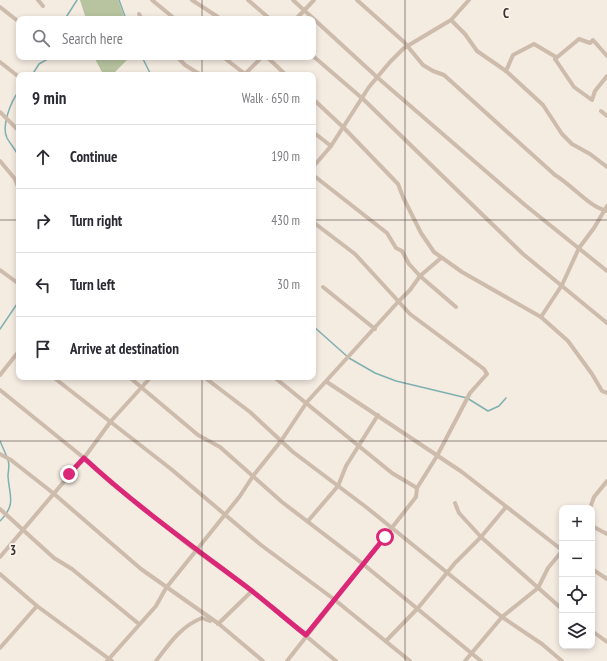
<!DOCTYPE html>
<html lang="en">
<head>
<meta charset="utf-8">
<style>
  body { margin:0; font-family:"PT Sans Narrow",sans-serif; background:#f7f7f7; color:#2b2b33 }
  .controls { position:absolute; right:12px; bottom:12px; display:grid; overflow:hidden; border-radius:8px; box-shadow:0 2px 6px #0003 }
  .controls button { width:36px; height:36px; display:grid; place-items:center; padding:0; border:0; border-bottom:1px solid #e1e1e2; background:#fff; color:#2b2b33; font:20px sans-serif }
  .stop { position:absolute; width:12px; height:12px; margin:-9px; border:3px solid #db2777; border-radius:50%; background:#fff }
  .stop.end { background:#db2777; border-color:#fff; box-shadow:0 1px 4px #0008 }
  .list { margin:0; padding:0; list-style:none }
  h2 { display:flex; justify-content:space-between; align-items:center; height:52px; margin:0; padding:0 16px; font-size:17px }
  h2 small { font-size:13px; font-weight:400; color:#7c7c81 }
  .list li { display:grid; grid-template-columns:26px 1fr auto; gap:12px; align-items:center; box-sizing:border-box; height:64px; padding:0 16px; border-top:1px solid #e1e1e2 }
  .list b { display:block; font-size:15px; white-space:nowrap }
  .list em { font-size:13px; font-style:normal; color:#7c7c81 }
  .icon { flex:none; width:22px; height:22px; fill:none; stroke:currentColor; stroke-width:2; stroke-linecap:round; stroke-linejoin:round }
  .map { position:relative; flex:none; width:607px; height:661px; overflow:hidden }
  .search { position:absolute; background:#fff; box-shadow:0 2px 6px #0003; left:16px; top:16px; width:300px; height:44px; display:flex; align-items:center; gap:10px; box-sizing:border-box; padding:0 14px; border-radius:8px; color:#7c7c81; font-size:15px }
  .panel { position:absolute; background:#fff; box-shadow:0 2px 6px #0003; left:16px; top:72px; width:300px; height:308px; border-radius:8px }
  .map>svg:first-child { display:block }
  .green { fill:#b8c4a0 }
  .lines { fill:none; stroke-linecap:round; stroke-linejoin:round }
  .stream { stroke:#7fb0b2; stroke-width:1.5 }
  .minor { stroke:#cdbbac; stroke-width:4 }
  .route { stroke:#db2777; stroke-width:5 }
  .grid { fill:none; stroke:#3b302b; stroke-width:1; stroke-opacity:0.55 }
  .grid-label { font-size:13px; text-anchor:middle; font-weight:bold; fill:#3b302b; stroke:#fbf5ee; stroke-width:3.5; stroke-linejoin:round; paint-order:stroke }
</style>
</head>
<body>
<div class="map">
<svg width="607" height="661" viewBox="0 0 607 661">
  <rect width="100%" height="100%" fill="#f4ebe1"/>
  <g class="green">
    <polygon points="80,0 118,0 125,19 86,19"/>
    <polygon points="94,57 130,57 114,73 107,75 102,72"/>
  </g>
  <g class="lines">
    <g class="stream">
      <polyline points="119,0 126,19"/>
      <polyline points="65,19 77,0"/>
      <polyline points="142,57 151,75"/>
      <polyline points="32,75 39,64 51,57"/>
      <path d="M19,91C11,101 1,126 7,138C11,145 16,150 19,157"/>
      <polyline points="313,326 349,358 375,373 396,381 467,398 488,411 499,406 506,398"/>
      <polyline points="0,329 19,301"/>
      <polyline points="0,441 7,457"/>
      <path d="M0,521C17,504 9,495 8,476C8,471 10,466 8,460"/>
    </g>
    <g class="minor">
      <polyline points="38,0 43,6"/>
      <polyline points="152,0 175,19"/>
      <polyline points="192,0 221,19"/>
      <polyline points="248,0 270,19"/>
      <polyline points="293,0 378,78 525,205 607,271"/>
      <path d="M357,0L404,42L423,65L433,71L444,75L555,175C572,185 589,207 607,211"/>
      <polyline points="0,7 19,22"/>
      <polyline points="139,14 142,19"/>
      <polyline points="296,19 314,0"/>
      <polyline points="451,20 465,34 477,51 506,71 543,105 562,134 572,144 590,154 607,167"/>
      <polyline points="313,56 363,99 523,254 607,323"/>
      <polyline points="177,57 185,65 201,75"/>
      <polyline points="223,57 245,74"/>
      <polyline points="267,57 286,75"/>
      <polyline points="555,59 574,87 592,100 595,91 607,76"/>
      <polyline points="0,62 19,77"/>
      <polyline points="506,71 513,55 534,44 556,57 555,59 579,39 590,43 593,40 607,56"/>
      <polyline points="244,75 262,57"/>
      <polyline points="313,99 344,128 398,184 403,197 421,233 434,252 462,272 541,317 568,341 592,374 602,391 607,393"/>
      <polyline points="601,111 607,116"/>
      <polyline points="0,112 19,131"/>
      <polyline points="313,132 331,146"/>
      <polyline points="0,161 15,179 19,189"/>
      <polyline points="313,167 331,146 369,87 390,62 404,48 451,20 469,0"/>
      <polyline points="313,175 387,233 396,248 402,251 409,264 420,276 456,307"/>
      <polyline points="0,270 19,284"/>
      <polyline points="323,287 375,329"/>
      <polyline points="541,317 562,285 579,248 594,228 607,206"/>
      <polyline points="0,375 19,351"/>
      <polyline points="53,377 171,469 261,545 335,600 410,661"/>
      <polyline points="129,377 198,435 220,447 282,502 363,564 481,661"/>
      <polyline points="204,377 250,412 293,452 366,507 502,617 542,644 562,661"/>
      <polyline points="274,377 392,473 417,488"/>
      <polyline points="327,382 462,472 562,550"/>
      <polyline points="0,390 84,458 109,481 195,550 252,591 336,661"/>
      <polyline points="0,454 11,460 53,493 141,569 219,624 263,661"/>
      <polyline points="455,503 459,513 481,537 562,609"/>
      <polyline points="590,508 594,497 607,481"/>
      <polyline points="0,509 54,558 72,569 139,624"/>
      <polyline points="308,521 338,486 346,466 378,415"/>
      <polyline points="592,526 607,534"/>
      <polyline points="0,557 84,458 111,421 151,377"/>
      <polyline points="592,569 607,579"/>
      <polyline points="0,574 37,606 112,661"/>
      <polyline points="218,624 252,591"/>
      <polyline points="592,631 607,642"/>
      <polyline points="386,641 418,608 455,563 481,537 506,507"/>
      <polyline points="0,648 37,606"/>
      <polyline points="107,661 156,606 166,588 240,496 253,476 281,441 307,402 398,302 410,290 420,276 441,258"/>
      <path d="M156,661C169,644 181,626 202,618L210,621"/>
      <polyline points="287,661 416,497 417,488 437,456 470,393 487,374 484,369 410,314 355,254 313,222"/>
      <polyline points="465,661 502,617 538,588 548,568 562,551"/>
    </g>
  </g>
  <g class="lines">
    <path class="route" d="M69,474L84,458C136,506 195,548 252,591C270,605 288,621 306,635L385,537"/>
  </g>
  <path class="grid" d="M202,0V19M405,0V661M202,57V75M0,220H19M313,220H607M202,377V661M0,441H607"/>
  <g class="grid-label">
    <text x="506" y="18">C</text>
    <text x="13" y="555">3</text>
  </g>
</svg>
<div class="controls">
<button>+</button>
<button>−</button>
<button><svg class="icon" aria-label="locate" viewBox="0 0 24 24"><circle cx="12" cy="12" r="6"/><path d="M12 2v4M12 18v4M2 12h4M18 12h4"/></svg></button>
<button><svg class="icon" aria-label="layers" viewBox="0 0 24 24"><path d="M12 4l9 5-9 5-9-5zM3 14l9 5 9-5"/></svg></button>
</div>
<div class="stop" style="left:385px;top:537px"></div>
<div class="stop end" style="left:69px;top:474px"></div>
<div class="search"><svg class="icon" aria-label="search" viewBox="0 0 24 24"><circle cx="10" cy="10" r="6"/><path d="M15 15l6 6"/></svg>Search here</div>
<section class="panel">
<h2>9 min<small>Walk · 650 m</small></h2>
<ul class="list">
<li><svg class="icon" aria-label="ahead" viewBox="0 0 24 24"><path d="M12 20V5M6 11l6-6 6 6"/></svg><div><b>Continue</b></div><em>190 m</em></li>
<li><svg class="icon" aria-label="right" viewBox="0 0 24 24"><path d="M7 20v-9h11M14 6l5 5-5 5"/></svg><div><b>Turn right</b></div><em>430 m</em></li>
<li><svg class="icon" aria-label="left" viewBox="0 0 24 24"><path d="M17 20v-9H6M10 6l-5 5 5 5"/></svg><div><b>Turn left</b></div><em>30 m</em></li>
<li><svg class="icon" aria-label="arrive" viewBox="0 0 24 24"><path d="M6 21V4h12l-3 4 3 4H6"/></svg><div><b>Arrive at destination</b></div></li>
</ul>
</section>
</div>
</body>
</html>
